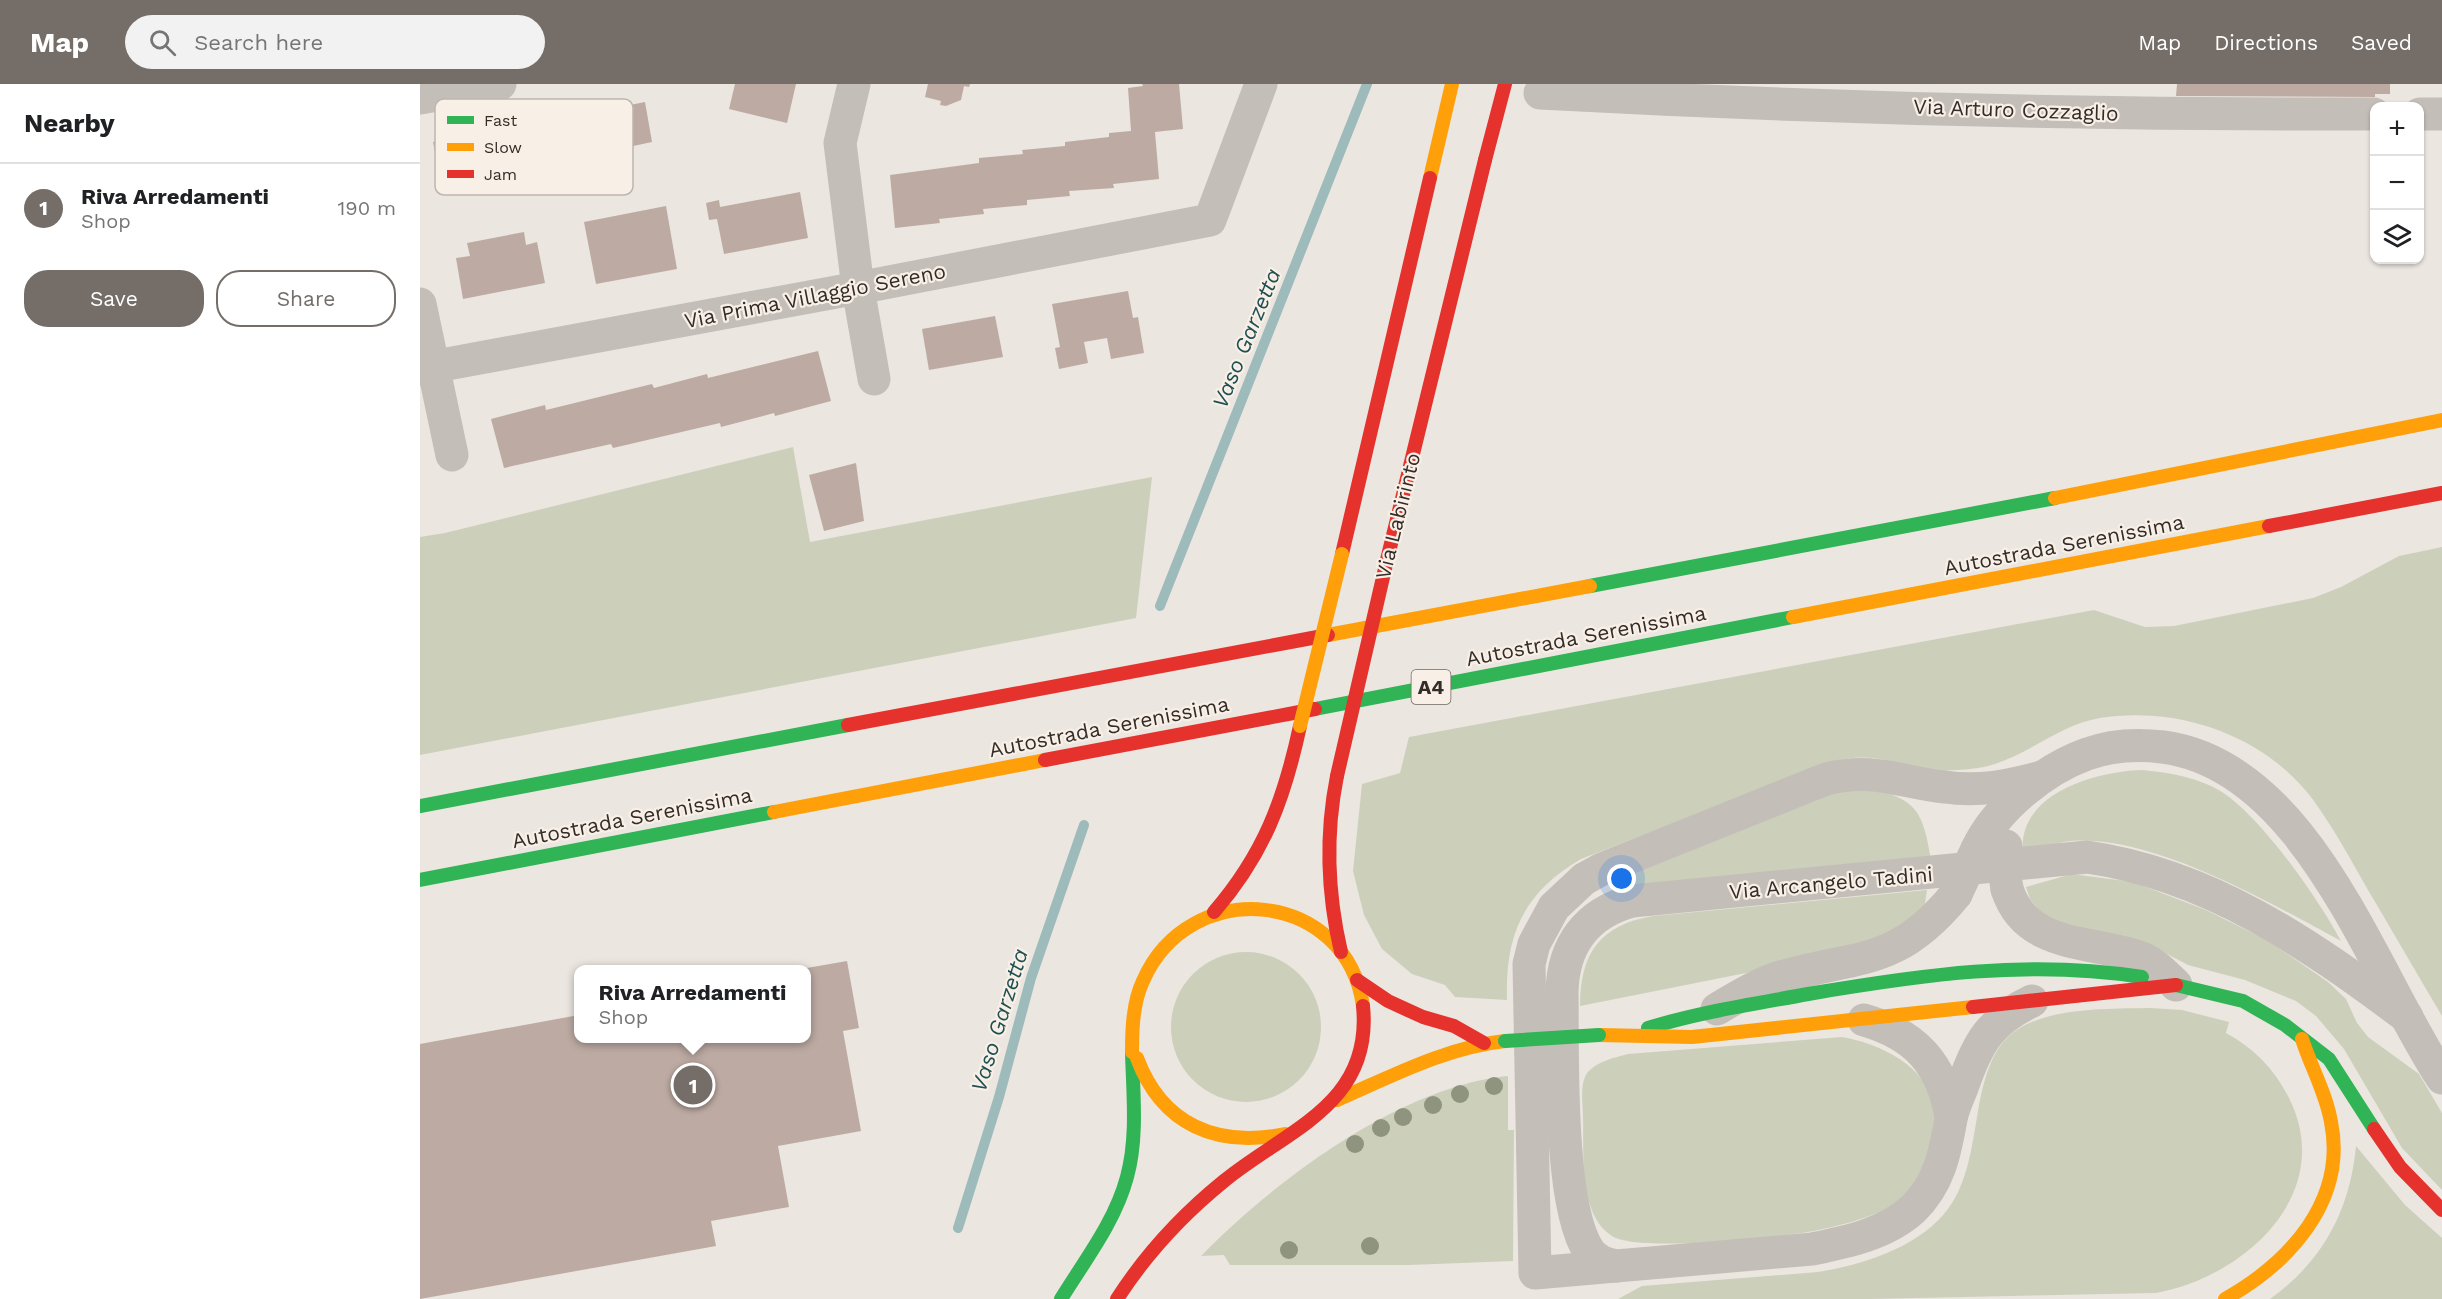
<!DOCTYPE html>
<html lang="en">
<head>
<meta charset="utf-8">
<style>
  body { margin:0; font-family:"Work Sans",sans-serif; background:#f2f2f2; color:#202124 }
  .controls { position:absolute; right:18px; top:18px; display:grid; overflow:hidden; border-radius:12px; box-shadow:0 2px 4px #0004 }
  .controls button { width:54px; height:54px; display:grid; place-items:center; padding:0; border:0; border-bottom:2px solid #e0e0e0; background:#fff; color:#202124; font:30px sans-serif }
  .you { position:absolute; left:1202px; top:795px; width:21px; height:21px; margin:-15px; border:4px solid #fff; border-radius:50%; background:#1a73e8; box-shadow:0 0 0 9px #1a73e833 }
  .badge { display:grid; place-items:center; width:39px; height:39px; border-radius:50%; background:#746d68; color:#fff; font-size:20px; font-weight:700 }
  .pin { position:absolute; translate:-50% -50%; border:3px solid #fff; box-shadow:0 2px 6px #0006 }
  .popup { position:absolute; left:154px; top:881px; width:237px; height:78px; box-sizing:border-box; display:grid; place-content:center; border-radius:12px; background:#fff; filter:drop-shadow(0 2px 4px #0005); font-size:20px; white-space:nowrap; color:#757577 }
  .popup b { font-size:22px; color:#202124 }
  .popup::after { content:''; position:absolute; left:50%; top:100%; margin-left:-12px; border:12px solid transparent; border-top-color:#fff }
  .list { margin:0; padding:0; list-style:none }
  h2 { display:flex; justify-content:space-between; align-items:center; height:78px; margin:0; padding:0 24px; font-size:26px }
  h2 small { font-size:20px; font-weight:400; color:#757577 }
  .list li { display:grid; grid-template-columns:39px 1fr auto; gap:18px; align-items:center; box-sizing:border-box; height:90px; padding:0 24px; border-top:2px solid #e0e0e0 }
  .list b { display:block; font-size:22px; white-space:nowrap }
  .list p { margin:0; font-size:20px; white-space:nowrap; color:#757577 }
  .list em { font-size:20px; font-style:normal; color:#757577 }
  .actions { display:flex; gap:12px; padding:18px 24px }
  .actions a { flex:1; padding:14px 0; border:2px solid #746d68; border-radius:24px; text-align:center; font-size:21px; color:#746d68 }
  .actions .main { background:#746d68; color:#fff }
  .icon { flex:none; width:33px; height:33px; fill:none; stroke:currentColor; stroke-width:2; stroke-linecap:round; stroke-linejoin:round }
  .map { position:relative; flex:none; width:2022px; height:1215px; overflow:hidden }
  header { display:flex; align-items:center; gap:36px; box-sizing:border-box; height:84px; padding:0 30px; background:#746d68; color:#fff }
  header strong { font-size:28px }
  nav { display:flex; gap:33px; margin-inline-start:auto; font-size:21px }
  .search { width:420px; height:54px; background:#f2f2f2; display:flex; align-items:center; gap:15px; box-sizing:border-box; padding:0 21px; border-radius:33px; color:#757577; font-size:22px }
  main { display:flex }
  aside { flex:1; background:#fff }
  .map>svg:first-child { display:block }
  .green { fill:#ccd0bb }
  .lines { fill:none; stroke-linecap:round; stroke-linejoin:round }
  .stream { stroke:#9ebbbb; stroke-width:10 }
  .building { fill:#bdaba3 }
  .street { stroke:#c4beb9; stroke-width:33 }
  .fast { stroke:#30b455; stroke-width:14 }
  .slow { stroke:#ff9f0a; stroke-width:14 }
  .jam { stroke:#e5322d; stroke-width:14 }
  .street-bridge { stroke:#c4beb9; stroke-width:33 }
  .fast-bridge { stroke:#30b455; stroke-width:14 }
  .slow-bridge { stroke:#ff9f0a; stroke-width:14 }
  .jam-bridge { stroke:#e5322d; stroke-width:14 }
  .tree { fill:#8f947e }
  .labels { text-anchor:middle; stroke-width:4.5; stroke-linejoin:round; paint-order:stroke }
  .shield { fill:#f8f0e7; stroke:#6f6761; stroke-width:1.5 }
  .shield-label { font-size:20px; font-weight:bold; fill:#342c28 }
  .street-label { font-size:21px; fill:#342c28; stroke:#f8f0e7 }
  .water-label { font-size:22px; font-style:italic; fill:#205053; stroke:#f8f0e7 }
  .key { fill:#f8f0e7; stroke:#bdb5ae; stroke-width:1.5 }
  .key-label { font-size:16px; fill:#342c28 }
</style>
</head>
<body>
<header>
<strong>Map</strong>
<div class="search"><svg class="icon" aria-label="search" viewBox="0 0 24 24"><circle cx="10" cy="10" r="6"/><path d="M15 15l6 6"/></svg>Search here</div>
<nav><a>Map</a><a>Directions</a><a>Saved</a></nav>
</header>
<main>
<aside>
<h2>Nearby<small></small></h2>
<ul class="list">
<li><span class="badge">1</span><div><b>Riva Arredamenti</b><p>Shop</p></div><em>190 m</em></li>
</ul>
<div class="actions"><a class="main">Save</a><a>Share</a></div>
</aside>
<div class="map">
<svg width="2022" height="1215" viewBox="0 0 2022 1215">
  <rect width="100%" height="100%" fill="#ebe6e0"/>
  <g class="green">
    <polygon points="373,363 390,458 732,393 716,534 0,671 0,453 25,449"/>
    <path d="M2022,463V932C1997,890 1973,848 1948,806C1931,776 1914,745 1894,717C1845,651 1759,622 1680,634C1636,641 1603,677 1558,684C1544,686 1527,687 1513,686C1474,681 1456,667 1415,677L1161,775C1103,809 1085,851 1087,916L1035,913L1025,901L992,890L962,865L944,831L933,787L942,700L980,689L989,653L1674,526L1725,543L1754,542L1893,514L1921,503L1979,472Z"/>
    <path d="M1723,686C1750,689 1778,693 1802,708C1841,733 1899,815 1921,857C1850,819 1724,745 1643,758C1629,761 1616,766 1603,770C1596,709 1677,687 1723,686Z"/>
    <path d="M1445,703C1496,715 1502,724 1511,776L1195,804L1193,798L1414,709Z"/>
    <polygon points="1652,790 1713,798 1786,826 1847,856 1908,898 1926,915 1937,939 1948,953 1999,990 2022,1029 2022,1106 1982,1064 1924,965 1896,932 1876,917 1825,896 1768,881 1734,863 1626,834 1610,815 1606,803"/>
    <path d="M1507,806L1504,826L1486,843L1407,873L1160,922C1160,869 1180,841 1233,832Z"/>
    <circle cx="826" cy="943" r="75"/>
    <path d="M1731,924L1762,926L1809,938L1806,949C1834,964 1855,986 1869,1014C1917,1110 1824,1193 1736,1209L1450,1215H1198L1222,1202L1398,1188C1441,1181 1494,1165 1524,1130C1548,1102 1552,1061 1558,1027C1562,1004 1569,972 1586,955C1617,922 1689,925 1731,924Z"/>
    <path d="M1422,953C1478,963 1535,1001 1511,1067C1507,1077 1501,1086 1496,1095C1489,1109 1478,1119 1464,1126C1442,1136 1418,1142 1394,1147C1359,1153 1218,1169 1192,1152C1158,1131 1164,1068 1163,1033C1163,1021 1160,1004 1165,993C1172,978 1194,974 1208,970Z"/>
    <path d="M1088,992V1046H1094L1093,1177L990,1181H810L804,1171L781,1172C854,1097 981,1002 1088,992Z"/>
    <path d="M1936,1062L1985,1121L2022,1154V1215H1850C1903,1177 1930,1126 1936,1062Z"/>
  </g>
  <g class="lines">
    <g class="stream">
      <polyline points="740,522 947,0"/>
      <polyline points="538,1144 579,1013 611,894 664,741"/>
    </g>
  </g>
  <g class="building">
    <polygon points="315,0 376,0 367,39 309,25"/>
    <polygon points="508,0 550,0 549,3 544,2 541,16 526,22 520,21 521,17 505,13"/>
    <polygon points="722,0 759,0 763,45 735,48 739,95 693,100 694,104 649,107 650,112 607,116 607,121 563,125 564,130 519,135 520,139 475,144 470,91 559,79 559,74 603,70 602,66 645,62 645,58 689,53 689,49 711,47 708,4 723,2"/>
    <polygon points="1757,0 1970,0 1970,10 1955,10 1955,13 1756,12"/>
    <polygon points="225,18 232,58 199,65 203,87 186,90 182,68 151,74 144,34"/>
    <polygon points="96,41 105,104 68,111 64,91 21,99 13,58"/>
    <polygon points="380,108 388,154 304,170 297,135 289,136 286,119 299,116 300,123"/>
    <polygon points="246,122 257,185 176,200 164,138"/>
    <polygon points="104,148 106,161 117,158 125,199 43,215 36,174 50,172 47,159"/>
    <polygon points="708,207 713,234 718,233 724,269 691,275 687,254 664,258 668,279 639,285 635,264 640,263 632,220"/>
    <polygon points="575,232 583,273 509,286 502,245"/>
    <polygon points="398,267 411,317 355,332 354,329 301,343 300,339 193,364 191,360 84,384 71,335 125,321 126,326 232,300 234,304 287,290 288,294"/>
    <polygon points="436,379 444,437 404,447 389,391"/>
    <polygon points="427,877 439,944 423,947 441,1047 358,1062 369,1123 291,1137 296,1162 0,1215 0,960 159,931 159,954 387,954 387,884"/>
  </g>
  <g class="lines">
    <g class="street">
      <polyline points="434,0 420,59 438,204 454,295"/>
      <path d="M1120,9C1398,24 1676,31 1954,30"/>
      <polyline points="0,14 80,0"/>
      <polyline points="2000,30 2022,30"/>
      <polyline points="0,220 32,371"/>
      <polyline points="0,285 438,204 790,136 841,0"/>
      <path d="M1557,765C1576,724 1625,685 1667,670C1692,661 1718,660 1743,663C1887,682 1952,888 2022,994"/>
      <path d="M1587,805C1606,865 1671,856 1719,873C1734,878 1745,890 1756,901"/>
      <path d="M1612,917C1570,937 1558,958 1543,1001C1539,1012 1533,1024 1531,1035C1525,1069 1519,1100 1493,1125C1466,1150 1426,1158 1392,1165L1115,1189L1109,880L1114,860L1134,823L1164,795L1182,785L1406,695C1454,683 1479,698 1525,703C1558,708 1590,702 1622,693"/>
      <path d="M1297,925C1316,914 1334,902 1354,895C1436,870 1475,885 1536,810"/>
      <path d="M1444,936C1496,951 1522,980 1531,1033"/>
      <path d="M1196,1182C1185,1180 1175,1176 1169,1167C1138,1122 1143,966 1142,908C1143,861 1167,829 1212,817L1667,773C1791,791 1889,860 1987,933"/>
    </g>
    <g class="fast">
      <polyline points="1170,502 1635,414"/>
      <polyline points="895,625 1373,533"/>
      <polyline points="0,722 428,641"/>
      <polyline points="0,796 354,728"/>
      <polyline points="1756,901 1823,917 1865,941 1909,975 1954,1045"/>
      <path d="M1228,944C1280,928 1334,920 1388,910C1500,891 1609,875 1722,893"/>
      <path d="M641,1215C665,1176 695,1138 707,1093C718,1053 713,1009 712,968"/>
    </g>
    <g class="slow">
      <polyline points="1010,94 1032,0"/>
      <polyline points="1635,414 2022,336"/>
      <polyline points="1373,533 1849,442"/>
      <polyline points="908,551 1170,502"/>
      <polyline points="354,728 625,676"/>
      <polyline points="1179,951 1272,953 1553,923"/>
      <path d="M712,968C712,945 713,918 723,897C770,790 927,806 943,922"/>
      <path d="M717,974C742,1041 797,1064 865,1050"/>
      <path d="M917,1016C970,993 1027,963 1085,957"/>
      <path d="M1805,1215C1869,1179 1927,1117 1911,1038C1906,1009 1891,983 1882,955"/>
    </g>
    <g class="jam">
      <polyline points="1849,442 2022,409"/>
      <polyline points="922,470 1010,94"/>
      <polyline points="967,476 1065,76"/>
      <polyline points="428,641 908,551"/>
      <polyline points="625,676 895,625"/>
      <path d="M917,692C905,752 907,808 921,868"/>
      <path d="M794,828C844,770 864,716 880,642"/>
      <polyline points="937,896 968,917 1003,933 1034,942 1064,959"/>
      <polyline points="1553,923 1756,901"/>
      <polyline points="1954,1045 1980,1083 2022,1126"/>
      <path d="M697,1215C726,1170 762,1131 804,1097C866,1046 953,1021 943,922"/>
    </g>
    <g class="street-bridge">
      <polyline points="1586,762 1583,778 1587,805"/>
      <polyline points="1536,810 1557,765"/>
    </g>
    <polyline class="fast-bridge" points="1085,957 1179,951"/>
    <polyline class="slow-bridge" points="880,642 922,470"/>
    <g class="jam-bridge">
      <polyline points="1065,76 1085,0"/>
      <polyline points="917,692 967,476"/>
    </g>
  </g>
  <g class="tree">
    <circle cx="1074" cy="1002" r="9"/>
    <circle cx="1040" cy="1010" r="9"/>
    <circle cx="1013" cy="1021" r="9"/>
    <circle cx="983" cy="1033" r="9"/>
    <circle cx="961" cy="1044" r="9"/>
    <circle cx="935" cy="1060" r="9"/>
    <circle cx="950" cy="1162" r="9"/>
    <circle cx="869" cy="1166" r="9"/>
  </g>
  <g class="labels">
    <rect class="shield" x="991.5" y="586" width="39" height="34" rx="4.5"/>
    <g class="shield-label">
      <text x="1011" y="610">A4</text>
    </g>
    <g class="street-label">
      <text transform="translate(1596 26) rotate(2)" y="7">Via Arturo Cozzaglio</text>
      <text transform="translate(395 212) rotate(-11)" y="7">Via Prima Villaggio Sereno</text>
      <text transform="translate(978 432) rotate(-76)" y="7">Via Labirinto</text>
      <text transform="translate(1644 461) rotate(-11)" y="7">Autostrada Serenissima</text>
      <text transform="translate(1166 552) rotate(-11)" y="7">Autostrada Serenissima</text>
      <text transform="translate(689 643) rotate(-11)" y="7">Autostrada Serenissima</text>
      <text transform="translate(212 734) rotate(-11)" y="7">Autostrada Serenissima</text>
      <text transform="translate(1411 799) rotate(-5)" y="7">Via Arcangelo Tadini</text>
    </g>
    <g class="water-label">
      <text transform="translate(826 254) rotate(-68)" y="8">Vaso Garzetta</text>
      <text transform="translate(579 936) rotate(-73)" y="8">Vaso Garzetta</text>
    </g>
  </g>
  <rect x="15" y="15" width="198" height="96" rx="9" class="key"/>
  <rect x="27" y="32" width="27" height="8" fill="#30b455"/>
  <rect x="27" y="59" width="27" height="8" fill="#ff9f0a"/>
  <rect x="27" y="86" width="27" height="8" fill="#e5322d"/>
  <g class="key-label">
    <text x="64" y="42">Fast</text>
    <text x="64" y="69">Slow</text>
    <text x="64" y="96">Jam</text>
  </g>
</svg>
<div class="controls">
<button>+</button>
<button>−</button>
<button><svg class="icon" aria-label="layers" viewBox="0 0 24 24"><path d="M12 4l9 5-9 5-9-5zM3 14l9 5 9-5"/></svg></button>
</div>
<div class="you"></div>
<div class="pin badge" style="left:273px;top:1001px">1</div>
<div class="popup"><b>Riva Arredamenti</b>Shop</div>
</div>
</main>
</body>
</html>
